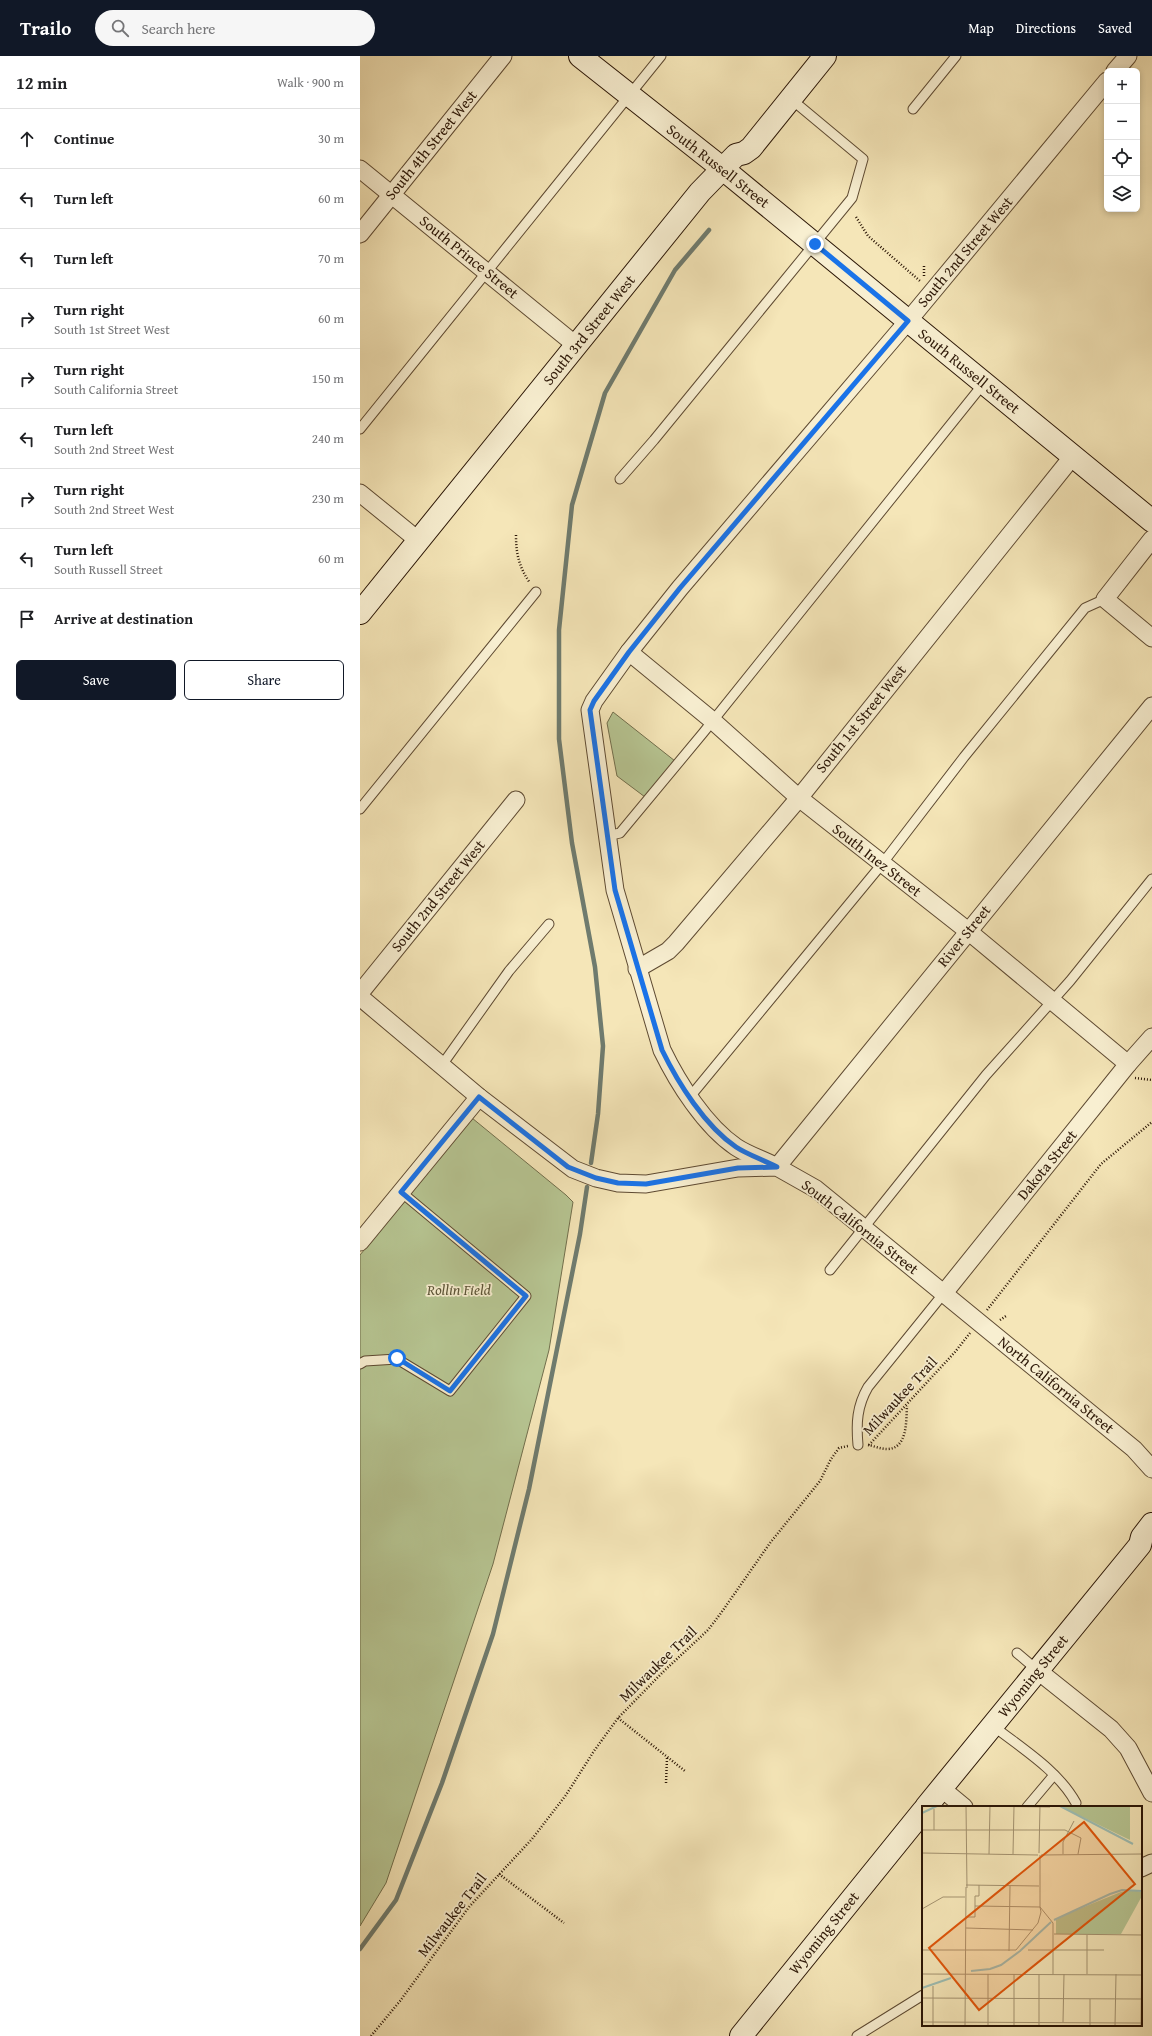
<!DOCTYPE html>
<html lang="en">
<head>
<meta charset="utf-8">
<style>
  body { margin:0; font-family:"Gentium Book Plus",serif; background:#f6f6f6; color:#202124 }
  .controls { position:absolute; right:12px; top:12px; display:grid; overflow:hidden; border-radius:6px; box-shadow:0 2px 6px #0003 }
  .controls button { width:36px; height:36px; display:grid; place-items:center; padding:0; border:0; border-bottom:1px solid #e0e0e0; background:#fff; color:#202124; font:20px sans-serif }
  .stop { position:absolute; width:12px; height:12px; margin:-9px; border:3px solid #1a73e8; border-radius:50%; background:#fff }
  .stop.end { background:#1a73e8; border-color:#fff; box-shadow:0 1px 4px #0008 }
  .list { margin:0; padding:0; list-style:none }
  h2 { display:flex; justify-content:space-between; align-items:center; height:52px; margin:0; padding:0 16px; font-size:17px }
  h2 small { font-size:13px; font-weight:400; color:#757577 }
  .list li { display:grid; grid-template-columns:26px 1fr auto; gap:12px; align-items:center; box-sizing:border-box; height:60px; padding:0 16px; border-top:1px solid #e0e0e0 }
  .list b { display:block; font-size:15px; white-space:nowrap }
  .list p { margin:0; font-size:13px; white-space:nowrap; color:#757577 }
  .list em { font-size:13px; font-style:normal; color:#757577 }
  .actions { display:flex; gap:8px; padding:12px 16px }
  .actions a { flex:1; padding:9px 0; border:1px solid #111827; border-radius:6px; text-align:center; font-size:14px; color:#111827 }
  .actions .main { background:#111827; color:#fff }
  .icon { flex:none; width:22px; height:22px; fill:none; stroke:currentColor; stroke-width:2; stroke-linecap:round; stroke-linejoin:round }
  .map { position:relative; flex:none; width:792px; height:1980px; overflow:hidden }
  header { display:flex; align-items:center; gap:24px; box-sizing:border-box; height:56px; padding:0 20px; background:#111827; color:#fff }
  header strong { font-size:19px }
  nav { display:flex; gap:22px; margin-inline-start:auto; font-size:14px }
  .search { width:280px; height:36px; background:#f6f6f6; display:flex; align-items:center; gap:10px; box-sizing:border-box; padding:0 14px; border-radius:22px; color:#757577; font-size:15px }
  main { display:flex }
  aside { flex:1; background:#fff }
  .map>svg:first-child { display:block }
  .green { fill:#b7c693; stroke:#716e4c }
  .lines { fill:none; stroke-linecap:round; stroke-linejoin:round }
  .stream { stroke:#6f7b6e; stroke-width:4.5 }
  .lane-casing { stroke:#5e4a32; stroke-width:11 }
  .street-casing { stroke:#5e4a32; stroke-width:19 }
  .secondary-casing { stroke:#2b1606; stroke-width:24 }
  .path { stroke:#2b1606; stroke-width:2.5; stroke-dasharray:1 2; stroke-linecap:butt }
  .lane { stroke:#f8efd1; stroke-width:9 }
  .street { stroke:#f8efd1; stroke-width:17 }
  .secondary { stroke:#f8efd1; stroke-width:22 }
  .route { stroke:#1a73e8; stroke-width:5 }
  .labels { text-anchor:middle; stroke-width:3.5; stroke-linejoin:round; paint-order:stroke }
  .street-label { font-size:15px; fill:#2b1606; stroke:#f8efd1 }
  .park-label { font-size:15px; font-style:italic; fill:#5c5437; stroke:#f8efd1 }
  .inset-river { fill:none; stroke:#9dbeb4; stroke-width:2 }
  .inset-road { fill:none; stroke:#a49371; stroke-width:1 }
  .view { fill:#df560c; fill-opacity:0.15; stroke:#df560c; stroke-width:2 }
  .inset-edge { fill:none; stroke:#2b1606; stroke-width:2 }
</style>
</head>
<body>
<header>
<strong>Trailo</strong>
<div class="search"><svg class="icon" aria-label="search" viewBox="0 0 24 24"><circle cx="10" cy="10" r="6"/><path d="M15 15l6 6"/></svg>Search here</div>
<nav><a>Map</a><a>Directions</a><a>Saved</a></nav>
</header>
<main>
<aside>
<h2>12 min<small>Walk · 900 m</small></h2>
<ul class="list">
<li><svg class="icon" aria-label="ahead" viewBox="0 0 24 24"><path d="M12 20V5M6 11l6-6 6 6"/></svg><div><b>Continue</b></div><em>30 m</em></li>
<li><svg class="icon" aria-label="left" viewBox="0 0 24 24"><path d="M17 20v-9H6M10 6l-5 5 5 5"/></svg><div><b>Turn left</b></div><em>60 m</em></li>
<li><svg class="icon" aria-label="left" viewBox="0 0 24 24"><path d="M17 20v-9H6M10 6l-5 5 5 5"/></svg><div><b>Turn left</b></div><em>70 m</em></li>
<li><svg class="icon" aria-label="right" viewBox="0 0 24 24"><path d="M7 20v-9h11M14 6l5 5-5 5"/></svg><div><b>Turn right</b><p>South 1st Street West</p></div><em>60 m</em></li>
<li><svg class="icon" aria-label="right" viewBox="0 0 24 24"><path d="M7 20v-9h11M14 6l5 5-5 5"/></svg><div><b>Turn right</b><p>South California Street</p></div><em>150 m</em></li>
<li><svg class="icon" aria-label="left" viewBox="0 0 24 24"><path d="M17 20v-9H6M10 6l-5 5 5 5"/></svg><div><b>Turn left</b><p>South 2nd Street West</p></div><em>240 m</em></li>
<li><svg class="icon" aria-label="right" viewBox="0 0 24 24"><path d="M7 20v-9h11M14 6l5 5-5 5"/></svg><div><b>Turn right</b><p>South 2nd Street West</p></div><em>230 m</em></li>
<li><svg class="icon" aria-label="left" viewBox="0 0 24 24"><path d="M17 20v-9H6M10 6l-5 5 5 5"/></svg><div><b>Turn left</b><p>South Russell Street</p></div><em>60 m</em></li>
<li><svg class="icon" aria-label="arrive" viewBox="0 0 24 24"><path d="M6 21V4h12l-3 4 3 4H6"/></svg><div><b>Arrive at destination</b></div></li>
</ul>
<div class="actions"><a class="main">Save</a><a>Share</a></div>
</aside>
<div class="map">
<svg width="792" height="1980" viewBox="0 0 792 1980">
  <rect width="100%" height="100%" fill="#f5e6b8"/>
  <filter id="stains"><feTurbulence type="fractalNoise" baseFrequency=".005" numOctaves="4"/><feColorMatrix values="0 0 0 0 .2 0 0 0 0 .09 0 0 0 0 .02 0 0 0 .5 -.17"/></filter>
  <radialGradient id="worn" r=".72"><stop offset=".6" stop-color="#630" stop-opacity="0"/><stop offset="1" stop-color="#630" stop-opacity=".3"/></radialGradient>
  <g class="green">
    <polygon points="253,656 315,705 285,741 257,720 247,667"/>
    <polygon points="112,1062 206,1139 213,1146 189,1294 133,1508 26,1827 0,1870 0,1199"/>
  </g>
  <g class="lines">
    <g class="stream">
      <polyline points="231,1107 238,1058 243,990 235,911 212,787 199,683 199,574 212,449 245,337 315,214 349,174"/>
      <polyline points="0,1893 36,1844 82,1727 133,1578 169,1433 220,1178 227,1131"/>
    </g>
    <g class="lane-casing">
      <g id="lane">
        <polyline points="553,53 596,0"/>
        <polyline points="0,373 301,0"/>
        <polyline points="260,423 294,384 492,142 503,103 431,43"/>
        <polyline points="0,753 176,536"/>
        <polyline points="247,780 260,777 343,677 624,327"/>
        <polyline points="82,1009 149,915 189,868"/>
        <polyline points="329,1042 522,808 604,701 725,552 745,543"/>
        <polyline points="470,1214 626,1019 710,925 792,823"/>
        <polyline points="0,1308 5,1305 37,1303 90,1335 166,1240 41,1136"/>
        <path d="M498,1389C496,1367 497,1350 508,1331L584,1237"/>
        <polyline points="657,1597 677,1614"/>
        <path d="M632,1669C661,1692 698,1714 716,1747"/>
        <polyline points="667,1751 694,1719"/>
        <polyline points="497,1980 563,1939"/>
      </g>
    </g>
    <g class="street-casing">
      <g id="street">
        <polyline points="755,15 768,0"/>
        <path d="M747,25L548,265L320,532L269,596L234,645L230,654L255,834L302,994C318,1027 345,1070 376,1091C388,1099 404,1104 417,1111L792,650"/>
        <polyline points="0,113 217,290"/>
        <polyline points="0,178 143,0"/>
        <polyline points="0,437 59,485"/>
        <polyline points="792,483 745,543 792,582"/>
        <polyline points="269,596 353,665 439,742 608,875 768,1008"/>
        <polyline points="277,913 308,895 316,887 439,742 713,400"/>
        <polyline points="0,937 156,744"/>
        <polyline points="0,941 119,1041 213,1113 236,1122 258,1127 286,1128 378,1112 417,1111 456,1133 774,1393 792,1413"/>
        <polyline points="0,1186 119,1041"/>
        <polyline points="584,1237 768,1008 792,981"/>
        <polyline points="677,1614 751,1673 768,1692 792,1737"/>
        <polyline points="581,1732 604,1751"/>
        <polyline points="781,1812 792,1807"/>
      </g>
    </g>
    <g class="secondary-casing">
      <g id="secondary">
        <polyline points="220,0 363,113 792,465"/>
        <polyline points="0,557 340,136 376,99 384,97 391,92 465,0"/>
        <polyline points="566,1751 780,1489 782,1481 792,1468"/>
        <polyline points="381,1980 563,1755"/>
      </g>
    </g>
    <g class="path">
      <polyline points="496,161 508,180 560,225"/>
      <polyline points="564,220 564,209"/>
      <path d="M156,479C156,498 159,511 170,527"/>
      <polyline points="775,1022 792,1024"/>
      <polyline points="627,1254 741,1108 792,1066"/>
      <polyline points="640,1264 646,1260"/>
      <path d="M508,1389C514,1390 521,1393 527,1393C548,1393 546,1364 547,1350"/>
      <polyline points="509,1389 595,1296 610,1277"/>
      <polyline points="258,1662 325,1715"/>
      <polyline points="306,1727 307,1702"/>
      <polyline points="139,1818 204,1867"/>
      <polyline points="11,1980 40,1945 109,1851 172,1783 206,1739 234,1695 258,1662 304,1615 348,1574 361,1557 410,1487 460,1425 471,1403 479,1392 488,1390"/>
    </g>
    <use href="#lane" class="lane"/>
    <use href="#street" class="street"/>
    <use href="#secondary" class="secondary"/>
  </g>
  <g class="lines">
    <path class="route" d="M37,1302L90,1335L166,1240L41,1136L119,1041L208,1111L236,1122L258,1127L286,1128L378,1112L417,1111C404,1104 388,1099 376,1091C345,1070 318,1027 302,994L255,834L230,654L234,645L269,596L320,532L548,265L455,188"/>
  </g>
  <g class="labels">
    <g class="street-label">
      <text transform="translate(71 89) rotate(-51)" y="5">South 4th Street West</text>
      <text transform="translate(358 110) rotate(38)" y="5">South Russell Street</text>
      <text transform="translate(605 196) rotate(-50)" y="5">South 2nd Street West</text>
      <text transform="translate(109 201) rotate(39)" y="5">South Prince Street</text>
      <text transform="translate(229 274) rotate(-51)" y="5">South 3rd Street West</text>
      <text transform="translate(609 315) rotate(39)" y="5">South Russell Street</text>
      <text transform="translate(501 663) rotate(-51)" y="5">South 1st Street West</text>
      <text transform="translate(517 804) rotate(38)" y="5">South Inez Street</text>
      <text transform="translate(78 840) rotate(-51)" y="5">South 2nd Street West</text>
      <text transform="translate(604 880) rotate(-51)" y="5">River Street</text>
      <text transform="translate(687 1109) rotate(-51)" y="5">Dakota Street</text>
      <text transform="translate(500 1171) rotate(38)" y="5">South California Street</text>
      <text transform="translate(696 1329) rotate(39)" y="5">North California Street</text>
      <text transform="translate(540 1340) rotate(-47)" y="5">Milwaukee Trail</text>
      <text transform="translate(298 1608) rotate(-44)" y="5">Milwaukee Trail</text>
      <text transform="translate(673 1620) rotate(-51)" y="5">Wyoming Street</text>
      <text transform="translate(92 1859) rotate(-52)" y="5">Milwaukee Trail</text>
      <text transform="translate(464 1877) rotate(-51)" y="5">Wyoming Street</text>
    </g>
    <g class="park-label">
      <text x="99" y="1239">Rollin Field</text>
    </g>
  </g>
  <g transform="translate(562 1750)">
    <rect width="220" height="220" fill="#f5e6b8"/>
    <path d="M138,0H208V34ZM210,84L220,86V90L199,128H134V114L147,107L199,86Z" fill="#b7c693"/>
    <path class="inset-river" d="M138,0L211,38M0,7L15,0M132,114L188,88L200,84L220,85M49,165L68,163L79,159L98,145L129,116M0,182L29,172"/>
    <path class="inset-road" d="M44,0L128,1M44,0L45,82M0,24H143L159,32L156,48M12,24V3M0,47L116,49M117,47L118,0M67,48L68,0M91,48L92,0M141,48V36L152,15M118,49V101L131,117V168M119,49L220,48M44,79L117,80M0,103L21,91H43M44,111H53V90H57V79M44,122L111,124M132,128L220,129M165,129V168M0,144H94L116,117L119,106L118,101L53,100M106,144H182M87,145L88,80M0,168L220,169M92,168V220M117,168V220M0,192L220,193M168,193V220M0,216L220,217M141,216L142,168M11,220V180M43,220L44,81M66,220V168M193,220L194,168M219,220L220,127"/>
    <path class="view" d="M162,16L213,78L57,204L7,142Z"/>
    <rect width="220" height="220" class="inset-edge"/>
  </g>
  <rect width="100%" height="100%" filter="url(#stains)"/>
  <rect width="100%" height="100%" fill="url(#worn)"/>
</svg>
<div class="controls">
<button>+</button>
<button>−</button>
<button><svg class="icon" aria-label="locate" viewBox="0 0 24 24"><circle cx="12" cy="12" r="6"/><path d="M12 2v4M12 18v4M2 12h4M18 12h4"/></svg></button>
<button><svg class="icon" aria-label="layers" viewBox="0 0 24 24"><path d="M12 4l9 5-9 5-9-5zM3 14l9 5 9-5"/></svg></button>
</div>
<div class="stop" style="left:37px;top:1302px"></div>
<div class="stop end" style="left:455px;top:188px"></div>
</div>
</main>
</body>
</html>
